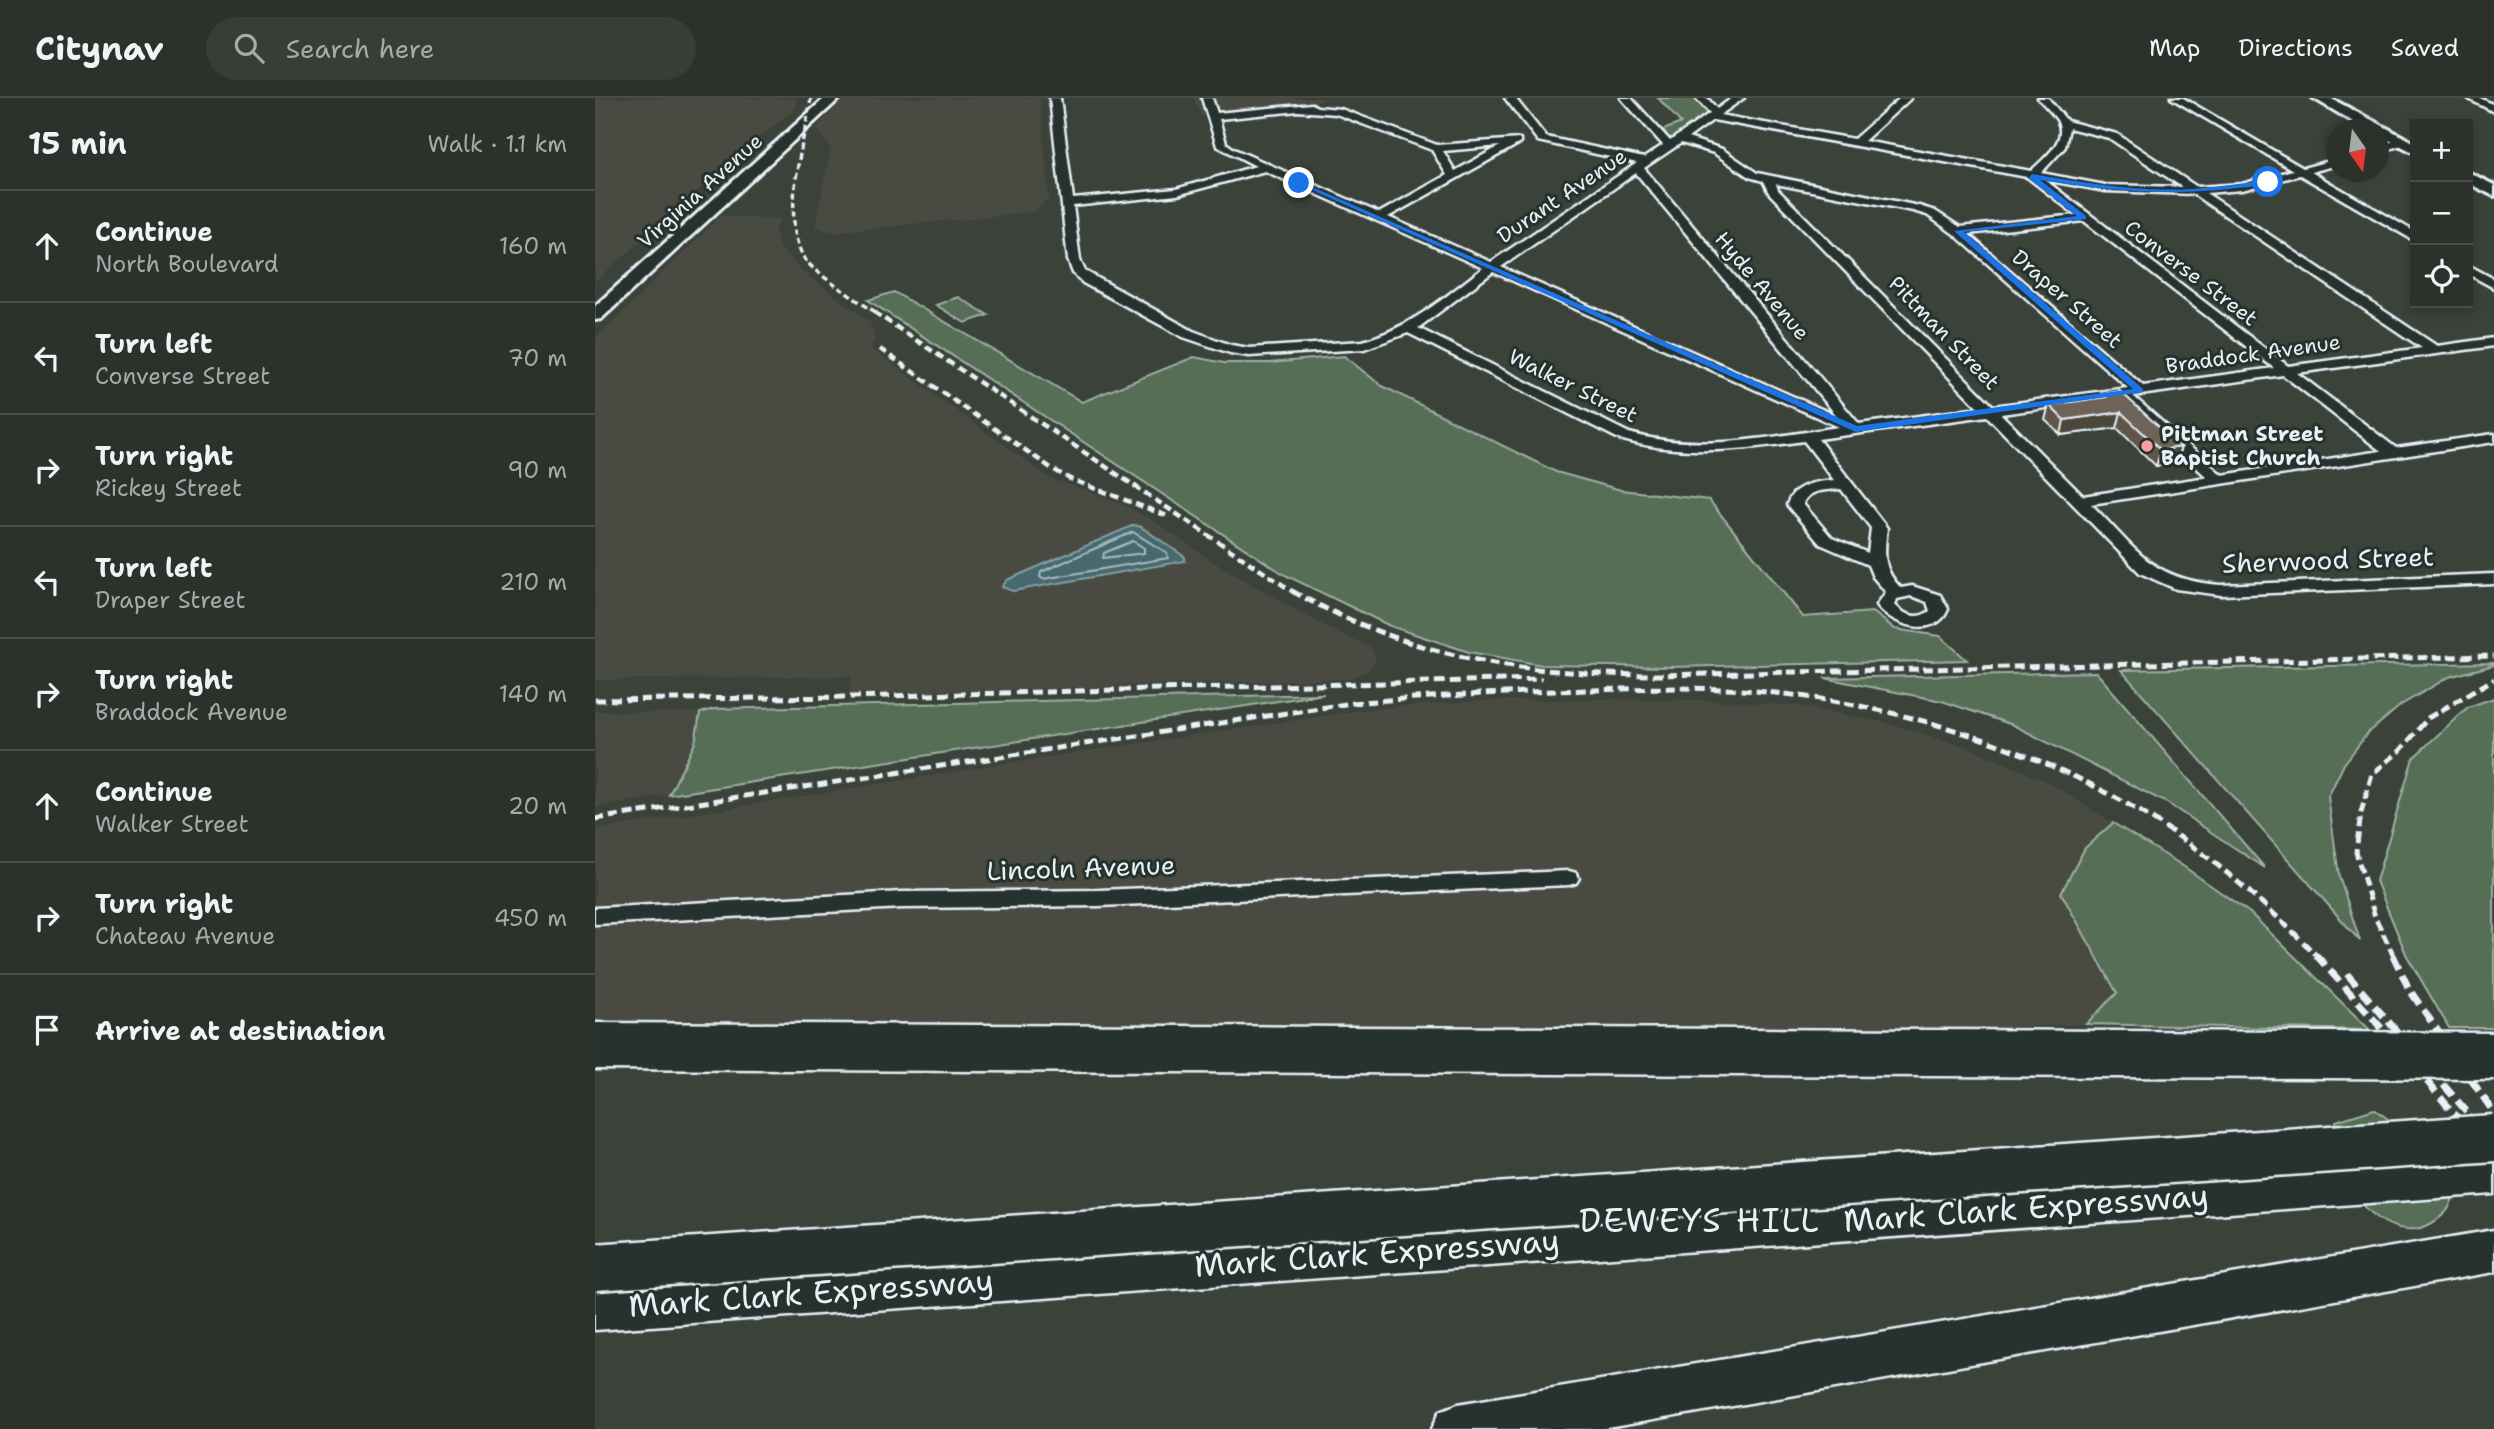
<!DOCTYPE html>
<html lang="en">
<head>
<meta charset="utf-8">
<style>
  body { margin:0; font-family:"Shantell Sans",sans-serif; background:#383e37; color:#f1f3f6 }
  .controls { position:absolute; right:21px; top:21px; display:grid; overflow:hidden; border-radius:0px; box-shadow:0 4px 10px #0003 }
  .controls button { width:63px; height:63px; display:grid; place-items:center; padding:0; border:0; border-bottom:2px solid #484d47; background:#2c322b; color:#f1f3f6; font:35px sans-serif }
  .compass { position:absolute; left:1731px; top:21px; width:63px; height:63px; border-radius:50%; background:#2c322b; box-shadow:0 4px 10px #0003; rotate:166deg }
  .stop { position:absolute; width:21px; height:21px; margin:-16px; border:5px solid #1a73e8; border-radius:50%; background:#fff }
  .stop.end { background:#1a73e8; border-color:#fff; box-shadow:0 2px 7px #0008 }
  .list { margin:0; padding:0; list-style:none }
  h2 { display:flex; justify-content:space-between; align-items:center; height:91px; margin:0; padding:0 28px; font-size:30px }
  h2 small { font-size:23px; font-weight:400; color:#a6aaa9 }
  .list li { display:grid; grid-template-columns:46px 1fr auto; gap:21px; align-items:center; box-sizing:border-box; height:112px; padding:0 28px; border-top:2px solid #484d47 }
  .list b { display:block; font-size:26px; white-space:nowrap }
  .list p { margin:0; font-size:23px; white-space:nowrap; color:#a6aaa9 }
  .list em { font-size:23px; font-style:normal; color:#a6aaa9 }
  .icon { flex:none; width:38px; height:38px; fill:none; stroke:currentColor; stroke-width:2; stroke-linecap:round; stroke-linejoin:round }
  .map { position:relative; flex:none; width:1899px; height:1331px; overflow:hidden }
  header { display:flex; align-items:center; gap:42px; box-sizing:border-box; height:98px; padding:0 35px; background:#2c322b; border-bottom:2px solid #484d47 }
  header strong { font-size:33px }
  nav { display:flex; gap:38px; margin-inline-start:auto; font-size:24px }
  .search { width:490px; height:63px; background:#383e37; display:flex; align-items:center; gap:18px; box-sizing:border-box; padding:0 24px; border-radius:38px; color:#a6aaa9; font-size:26px }
  main { display:flex }
  aside { flex:1; background:#2c322b }
  .map>svg:first-child { display:block }
  .built { fill:#4a4c42 }
  .green { fill:#546e55; stroke:#9eb0a6; stroke-width:2 }
  .water { fill:#47696e; stroke:#879fa5; stroke-width:2 }
  .lines { fill:none; stroke-linecap:round; stroke-linejoin:round }
  .shore { stroke:#a8bbc1; stroke-width:2 }
  .street-casing { stroke:#e8f1f8; stroke-width:5 }
  .secondary-casing { stroke:#e8f1f8; stroke-width:6 }
  .highway-casing { stroke:#e8f1f8; stroke-width:5 }
  .street { fill:#26332d; fill-rule:evenodd }
  .secondary { fill:#26332d; fill-rule:evenodd }
  .highway { fill:#26332d; fill-rule:evenodd }
  .rail-far3 { stroke:#e8f1f8; stroke-width:3.5; stroke-dasharray:6 3.5; stroke-linecap:butt }
  .rail-far2 { stroke:#e8f1f8; stroke-width:4.5; stroke-dasharray:8 4.5; stroke-linecap:butt }
  .rail-far1 { stroke:#e8f1f8; stroke-width:5; stroke-dasharray:10 5; stroke-linecap:butt }
  .rail { stroke:#e8f1f8; stroke-width:7; stroke-dasharray:14 7; stroke-linecap:butt }
  .highway-bridge-casing { stroke:#e8f1f8; stroke-width:51; stroke-linecap:butt }
  .highway-bridge { stroke:#26332d; stroke-width:46 }
  .wall { fill:#5e564a; stroke:#e8f1f8; stroke-width:2 }
  .shaded-wall { fill:#4c463c; stroke:#e8f1f8; stroke-width:2 }
  .building { fill:#6d6456; stroke:#e8f1f8; stroke-width:2 }
  .route { fill:#1a73e8 }
  .poi-dot { fill:#ff9aa2; stroke:#26332d; stroke-width:2.5 }
  .labels { text-anchor:middle; stroke-width:6; stroke-linejoin:round; paint-order:stroke }
  .far-street-label { font-size:21px; fill:#e8f1f8; stroke:#26332d }
  .far-poi-label { font-size:21px; font-weight:bold; fill:#e8f1f8; stroke:#26332d; text-anchor:start }
  .street-label { font-size:26px; fill:#e8f1f8; stroke:#26332d }
  .near-street-label { font-size:32px; fill:#e8f1f8; stroke:#26332d }
  .near-neighbourhood-label { font-size:33px; letter-spacing:2px; fill:#e8f1f8; stroke:#26332d }
</style>
</head>
<body>
<header>
<strong>Citynav</strong>
<div class="search"><svg class="icon" aria-label="search" viewBox="0 0 24 24"><circle cx="10" cy="10" r="6"/><path d="M15 15l6 6"/></svg>Search here</div>
<nav><a>Map</a><a>Directions</a><a>Saved</a></nav>
</header>
<main>
<aside>
<h2>15 min<small>Walk · 1.1 km</small></h2>
<ul class="list">
<li><svg class="icon" aria-label="ahead" viewBox="0 0 24 24"><path d="M12 20V5M6 11l6-6 6 6"/></svg><div><b>Continue</b><p>North Boulevard</p></div><em>160 m</em></li>
<li><svg class="icon" aria-label="left" viewBox="0 0 24 24"><path d="M17 20v-9H6M10 6l-5 5 5 5"/></svg><div><b>Turn left</b><p>Converse Street</p></div><em>70 m</em></li>
<li><svg class="icon" aria-label="right" viewBox="0 0 24 24"><path d="M7 20v-9h11M14 6l5 5-5 5"/></svg><div><b>Turn right</b><p>Rickey Street</p></div><em>90 m</em></li>
<li><svg class="icon" aria-label="left" viewBox="0 0 24 24"><path d="M17 20v-9H6M10 6l-5 5 5 5"/></svg><div><b>Turn left</b><p>Draper Street</p></div><em>210 m</em></li>
<li><svg class="icon" aria-label="right" viewBox="0 0 24 24"><path d="M7 20v-9h11M14 6l5 5-5 5"/></svg><div><b>Turn right</b><p>Braddock Avenue</p></div><em>140 m</em></li>
<li><svg class="icon" aria-label="ahead" viewBox="0 0 24 24"><path d="M12 20V5M6 11l6-6 6 6"/></svg><div><b>Continue</b><p>Walker Street</p></div><em>20 m</em></li>
<li><svg class="icon" aria-label="right" viewBox="0 0 24 24"><path d="M7 20v-9h11M14 6l5 5-5 5"/></svg><div><b>Turn right</b><p>Chateau Avenue</p></div><em>450 m</em></li>
<li><svg class="icon" aria-label="arrive" viewBox="0 0 24 24"><path d="M6 21V4h12l-3 4 3 4H6"/></svg><div><b>Arrive at destination</b></div></li>
</ul>
</aside>
<div class="map">
<svg width="1899" height="1331" viewBox="0 0 1899 1331">
  <rect width="100%" height="100%" fill="#3b4239"/>
  <filter id="ink" filterUnits="userSpaceOnUse"><feTurbulence type="fractalNoise" baseFrequency=".0143" numOctaves="2"/><feDisplacementMap in="SourceGraphic" scale="14" xChannelSelector="R" yChannelSelector="G"/><feConvolveMatrix kernelMatrix="1 2 1 2 8 2 1 2 1" color-interpolation-filters="sRGB"/></filter>
  <g filter="url(#ink)">
    <g class="built">
      <polygon points="0,0 202,0 199,12 164,39 0,184"/>
      <polygon points="250,0 445,0 454,101 438,114 236,134 220,128 236,50 221,30"/>
      <polygon points="599,0 734,0 702,9 606,18"/>
      <polygon points="126,118 185,121 180,132 184,149 210,176 275,224 280,240 275,250 455,380 522,404 556,421 620,465 733,530 777,550 781,562 773,573 752,581 254,596 256,578 0,582 0,241"/>
      <polygon points="997,601 1110,602 1204,608 1292,625 1375,650 1455,685 1518,725 1490,750 1495,851 1522,895 1491,926 1329,933 0,934 0,732 406,666 775,611 882,603"/>
      <polygon points="0,613 105,615 100,645 74,697 0,709"/>
    </g>
    <g class="green">
      <polygon points="1063,0 1100,0 1114,14 1079,40 1072,40 1066,33 1086,25"/>
      <polygon points="299,194 487,304 599,259 629,265 675,265 749,258 787,288 961,374 1026,392 1114,402 1208,519 1278,514 1300,531 1345,538 1372,562 1076,569 947,567 874,554 795,528 690,477 273,202"/>
      <polygon points="363,199 393,217 370,225 341,207"/>
      <polygon points="1899,565 1899,567 1854,579 1806,607 1772,636 1749,666 1733,699 1744,778 1765,843 1526,572"/>
      <polygon points="1501,574 1670,770 1572,705 1418,627 1347,603 1229,580"/>
      <polygon points="729,596 74,697 100,645 105,615 119,611"/>
      <polygon points="1899,600 1899,930 1854,930 1811,856 1781,783 1818,660 1873,609"/>
      <polygon points="1518,725 1585,766 1655,815 1775,932 1491,926 1522,895 1466,795 1490,750"/>
      <path d="M1779,1011L1820,1040L1861,1091C1858,1098 1856,1110 1850,1115C1805,1159 1756,1105 1741,1061C1737,1051 1740,1035 1741,1023Z"/>
    </g>
    <polygon class="water" points="539,427 546,429 590,459 590,463 418,493 407,489 412,482"/>
    <g class="lines">
      <g class="shore">
        <polygon points="538,434 572,455 573,460 448,481 445,479 446,474"/>
        <polygon points="538,443 549,450 549,455 508,460 509,455"/>
      </g>
      <g class="street-casing">
        <g id="street">
          <path d="M455,0H465L478,101L581,91L661,68L622,48L607,0H617L622,15L717,6L722,9L746,11L842,47L925,41V45L793,119L896,164L1042,65L943,43L910,0H920L951,39L1049,60L1068,47L1026,0H1036L1075,43L1115,15L1101,0H1112L1122,11L1137,0H1149L1125,17L1259,41L1305,0H1316L1269,43L1436,73C1448,61 1474,42 1462,22C1457,14 1449,7 1443,0H1453L1472,23L1522,36L1602,89L1647,86L1698,72L1576,0H1588L1708,70L1742,61V67L1716,74L1820,134V143L1705,77L1647,92L1611,95L1842,248L1899,240V248L1702,275L1801,350L1899,336V344L1496,406C1542,452 1556,482 1626,487L1899,476V486L1626,497L1581,491L1545,475L1392,318L1223,341L1292,430C1289,455 1287,471 1306,490L1317,488L1345,497L1353,511C1341,542 1296,527 1282,507L1291,494L1278,479L1273,467L1225,446L1192,407C1198,386 1220,384 1239,382L1209,343C1145,352 1087,359 1024,341L813,235L769,251L654,258L635,255L588,239L488,185L478,175L473,162ZM703,13L741,16L837,52L852,77L784,115L639,51L631,45L624,21ZM1118,22L1432,79L1481,117L1365,129L1340,113L1324,108L1162,75L1127,51L1093,40ZM1474,30L1514,40L1587,89L1510,87L1446,75L1470,49ZM1086,45L1119,55L1154,79L1168,83L1174,95L1384,310L1264,326L1049,70ZM905,48L860,73L848,53ZM670,73L888,170C850,199 815,230 768,243L654,250L636,247L598,233L490,173L485,162L478,108L582,97ZM1041,75L1242,318L906,169ZM1450,82L1510,93L1598,96L1827,250L1693,268ZM1181,86L1318,113L1332,117L1359,136L1533,290L1398,308L1183,92ZM1489,123L1679,270L1548,288L1373,136ZM898,174L1244,329C1174,339 1104,355 1034,335L823,230ZM1688,277L1786,353L1627,377L1538,298ZM1524,300L1612,379L1488,398L1406,316ZM1246,391L1276,430L1273,455L1237,440L1208,406C1213,391 1232,392 1246,391ZM1316,498L1332,504L1335,513C1322,522 1310,518 1300,507L1302,501Z"/>
          <polygon points="1872,0 1885,0 1899,7 1899,14"/>
          <polygon points="1806,41 1811,44 1810,46 1784,54 1784,48"/>
          <polygon points="1873,167 1899,181 1899,190 1873,176"/>
          <polygon points="974,773 981,775 984,780 981,785 974,787 504,808 308,810 0,826 0,810 308,794 504,792"/>
        </g>
      </g>
      <g class="secondary-casing">
        <g id="secondary">
          <polygon points="230,0 245,0 6,221 0,222 0,208"/>
          <polygon points="1718,0 1735,0 1820,45 1820,55 1784,37 1784,32 1772,32"/>
          <polygon points="1873,74 1899,87 1899,98 1873,85"/>
        </g>
      </g>
      <g class="highway-casing">
        <g id="highway">
          <polygon points="1899,1058 1899,1096 0,1232 0,1188"/>
          <polygon points="1899,1132 1899,1174 1007,1331 837,1331 845,1313 863,1306"/>
        </g>
      </g>
      <use href="#street" class="street"/>
      <use href="#secondary" class="secondary"/>
      <use href="#highway" class="highway"/>
      <path class="rail-far3" d="M216,0C209,43 183,128 212,164C223,177 266,205 282,215"/>
      <g class="rail-far2">
        <polyline points="279,214 700,495"/>
        <polyline points="285,251 456,370 475,381 575,419"/>
      </g>
      <g class="rail-far1">
        <path d="M697,493C820,561 927,577 1066,577L1899,558"/>
        <polyline points="0,602 253,599 947,581"/>
        <path d="M0,721L757,605C836,598 916,594 995,592C1057,590 1119,588 1181,595C1334,612 1494,667 1616,762C1654,792 1689,824 1722,858"/>
        <polyline points="1799,858 1780,819 1761,754 1766,715 1777,676 1805,653 1833,620 1899,581"/>
      </g>
      <g class="rail">
        <polyline points="1721,857 1799,944 1899,1063"/>
        <polyline points="1798,857 1814,891 1897,1012"/>
        <polyline points="1752,876 1899,1045"/>
      </g>
      <g class="highway-bridge-casing">
        <g id="highway-bridge">
          <polyline points="0,948 1899,958"/>
          <polyline points="0,1169 1899,1040"/>
        </g>
      </g>
      <use href="#highway-bridge" class="highway-bridge"/>
    </g>
    <polygon class="wall" points="1507,296 1586,349 1581,365 1561,368 1522,330 1466,337 1450,322 1454,307 1506,300"/>
    <g class="shaded-wall">
      <polygon points="1526,314 1522,330 1466,337 1469,322"/>
      <polygon points="1586,349 1581,365 1561,368 1566,352"/>
    </g>
    <polygon class="building" points="1525,293 1586,349 1566,352 1526,314 1469,322 1454,307 1511,299 1507,296"/>
  </g>
  <path class="route" d="M1437,76C1490,85 1543,94 1598,91C1623,89 1648,85 1673,82L1676,84C1664,89 1647,89 1634,91C1569,98 1508,92 1445,82L1491,118V121L1369,134L1548,291V294L1261,334L701,85L706,84L1262,328L1538,291L1359,133L1482,118L1434,80Z"/>
  <circle class="poi-dot" cx="1552" cy="348" r="7"/>
  <g class="labels">
    <g class="far-street-label">
      <text transform="translate(105 93) rotate(-42)" y="7">Virginia Avenue</text>
      <text transform="translate(967 98) rotate(-34)" y="7">Durant Avenue</text>
      <text transform="translate(1596 175) rotate(37)" y="7">Converse Street</text>
      <text transform="translate(1167 188) rotate(50)" y="7">Hyde Avenue</text>
      <text transform="translate(1472 201) rotate(41)" y="7">Draper Street</text>
      <text transform="translate(1349 235) rotate(46)" y="7">Pittman Street</text>
      <text transform="translate(1658 256) rotate(-8)" y="7">Braddock Avenue</text>
      <text transform="translate(978 288) rotate(26)" y="7">Walker Street</text>
    </g>
    <g class="far-poi-label">
      <text x="1566" y="343">Pittman Street<tspan x="1566" dy="24">Baptist Church</tspan></text>
    </g>
    <g class="street-label">
      <text transform="translate(1733 462) rotate(-2)" y="9">Sherwood Street</text>
      <text transform="translate(486 770) rotate(-2)" y="9">Lincoln Avenue</text>
    </g>
    <g class="near-street-label">
      <text transform="translate(1431 1110) rotate(-4)" y="11">Mark Clark Expressway</text>
      <text transform="translate(782 1155) rotate(-4)" y="11">Mark Clark Expressway</text>
      <text transform="translate(216 1195) rotate(-4)" y="11">Mark Clark Expressway</text>
    </g>
    <g class="near-neighbourhood-label">
      <text x="1105" y="1134">DEWEYS HILL</text>
    </g>
  </g>
</svg>
<div class="controls">
<button>+</button>
<button>−</button>
<button><svg class="icon" aria-label="locate" viewBox="0 0 24 24"><circle cx="12" cy="12" r="6"/><path d="M12 2v4M12 18v4M2 12h4M18 12h4"/></svg></button>
</div>
<svg class="compass" viewBox="-18 -18 36 36"><path d="M0-13l5 13h-10z" fill="#e53935"/><path d="M0 13l5-13h-10z" fill="#a6aaa9"/></svg>
<div class="stop" style="left:1673px;top:84px"></div>
<div class="stop end" style="left:704px;top:85px"></div>
</div>
</main>
</body>
</html>
